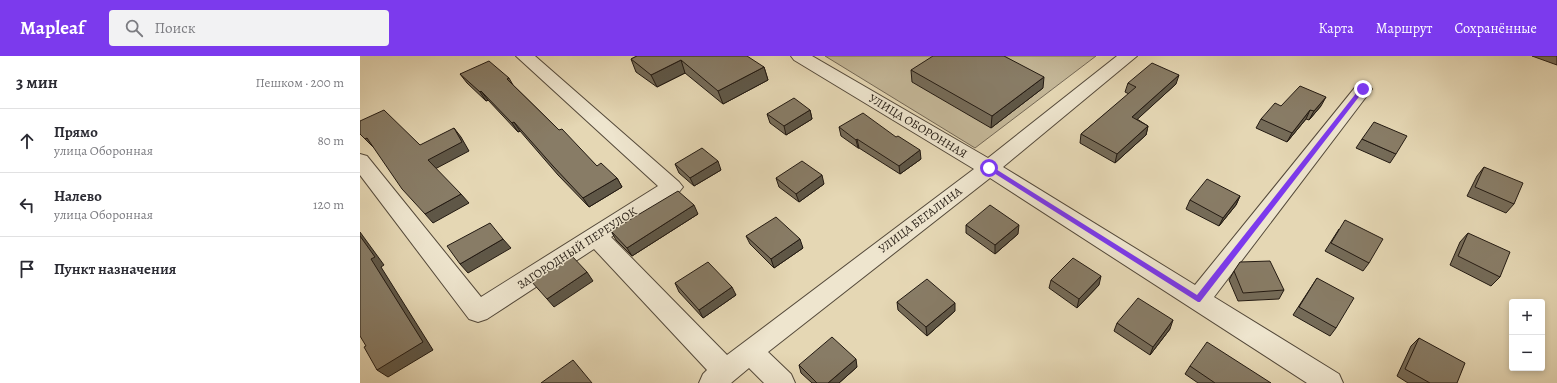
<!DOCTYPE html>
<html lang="ru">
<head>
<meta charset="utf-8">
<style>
  body { margin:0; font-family:Alegreya,serif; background:#f2f2f3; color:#2b2b33 }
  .controls { position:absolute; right:12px; bottom:12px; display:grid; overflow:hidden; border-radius:4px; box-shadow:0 2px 6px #0003 }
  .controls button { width:36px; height:36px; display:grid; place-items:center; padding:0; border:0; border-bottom:1px solid #e1e1e2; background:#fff; color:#2b2b33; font:20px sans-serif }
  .stop { position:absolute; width:12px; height:12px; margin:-9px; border:3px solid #7c3aed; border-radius:50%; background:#fff }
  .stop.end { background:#7c3aed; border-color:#fff; box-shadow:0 1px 4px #0008 }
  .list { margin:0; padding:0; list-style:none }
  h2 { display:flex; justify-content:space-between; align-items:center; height:52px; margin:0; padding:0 16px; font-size:17px }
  h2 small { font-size:13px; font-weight:400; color:#7c7c81 }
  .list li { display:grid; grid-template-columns:26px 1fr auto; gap:12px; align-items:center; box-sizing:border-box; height:64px; padding:0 16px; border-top:1px solid #e1e1e2 }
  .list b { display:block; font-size:15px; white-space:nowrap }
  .list p { margin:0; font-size:13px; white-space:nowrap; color:#7c7c81 }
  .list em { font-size:13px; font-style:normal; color:#7c7c81 }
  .icon { flex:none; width:22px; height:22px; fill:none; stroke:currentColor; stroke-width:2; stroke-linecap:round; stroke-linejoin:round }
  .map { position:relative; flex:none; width:1197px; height:327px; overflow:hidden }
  header { display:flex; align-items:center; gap:24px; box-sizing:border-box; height:56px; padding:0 20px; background:#7c3aed; color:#fff }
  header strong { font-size:19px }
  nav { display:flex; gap:22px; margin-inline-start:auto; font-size:14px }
  .search { width:280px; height:36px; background:#f2f2f3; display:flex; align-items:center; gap:10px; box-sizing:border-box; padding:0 14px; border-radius:4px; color:#7c7c81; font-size:15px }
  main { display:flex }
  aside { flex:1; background:#fff }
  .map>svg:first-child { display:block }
  .green { fill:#c4b798; stroke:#746855 }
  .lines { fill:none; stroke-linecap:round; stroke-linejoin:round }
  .minor-casing { stroke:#54493a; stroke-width:2 }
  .minor { fill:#eee5ce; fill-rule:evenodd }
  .wall { fill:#756b58; stroke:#231a12 }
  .shaded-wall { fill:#5f5747; stroke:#231a12 }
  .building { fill:#887c66; stroke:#231a12 }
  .route { fill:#7c3aed }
  .labels { text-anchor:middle; stroke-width:3; stroke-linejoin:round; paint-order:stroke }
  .street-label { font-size:12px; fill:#231a12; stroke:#eee5ce }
</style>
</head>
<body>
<header>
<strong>Mapleaf</strong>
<div class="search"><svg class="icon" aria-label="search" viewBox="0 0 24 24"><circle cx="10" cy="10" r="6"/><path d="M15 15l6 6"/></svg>Поиск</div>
<nav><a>Карта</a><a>Маршрут</a><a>Сохранённые</a></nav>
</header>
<main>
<aside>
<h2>3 мин<small>Пешком · 200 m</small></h2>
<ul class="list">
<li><svg class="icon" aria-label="ahead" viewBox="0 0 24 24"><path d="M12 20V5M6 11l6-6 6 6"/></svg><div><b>Прямо</b><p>улица Оборонная</p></div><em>80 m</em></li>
<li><svg class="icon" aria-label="left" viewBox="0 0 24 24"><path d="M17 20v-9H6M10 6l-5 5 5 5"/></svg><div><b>Налево</b><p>улица Оборонная</p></div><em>120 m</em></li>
<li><svg class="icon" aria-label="arrive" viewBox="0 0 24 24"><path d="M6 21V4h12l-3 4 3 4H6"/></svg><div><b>Пункт назначения</b></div></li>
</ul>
</aside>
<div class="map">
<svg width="1197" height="327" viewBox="0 0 1197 327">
  <rect width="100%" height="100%" fill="#e5d7b4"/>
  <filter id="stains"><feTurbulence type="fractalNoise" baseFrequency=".005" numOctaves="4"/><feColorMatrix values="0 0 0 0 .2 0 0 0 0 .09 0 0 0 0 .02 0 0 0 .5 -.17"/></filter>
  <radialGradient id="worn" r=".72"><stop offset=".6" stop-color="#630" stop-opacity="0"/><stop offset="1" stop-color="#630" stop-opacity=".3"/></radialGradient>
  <polygon class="green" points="465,0 736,0 615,92"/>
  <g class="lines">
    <g class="minor-casing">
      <polygon id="minor" points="156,0 175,0 319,126 323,131 319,136 251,181 367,299 614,113 434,4 431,0 452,0 628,102 757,0 777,0 643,111 835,229 997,29 1003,27 1009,29 1012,33 1009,37 854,241 979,318 983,327 947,327 630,122 408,296 431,318 435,327 404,327 389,312 371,327 339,327 343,318 347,314 234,193 127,263 118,266 109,263 0,119 0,98 7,100 121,241 298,130"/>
    </g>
    <use href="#minor" class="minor"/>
  </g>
  <g class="wall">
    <polygon points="277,0 404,11 408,24 363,48 325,17 297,31 276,16 271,3"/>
    <polygon points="1172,0 1197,0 1197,9"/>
    <polygon points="551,14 683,32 631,72 552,26"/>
    <polygon points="100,18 149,22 153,29 199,74 237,110 257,122 262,131 229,151 198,119 160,75 158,76 128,44 126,45 107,27"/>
    <polygon points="768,27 816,28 777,63 788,70 786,79 755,107 720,87 721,78 769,38 765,36"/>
    <polygon points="921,50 961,50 949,64 946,63 927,86 896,72 901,63"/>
    <polygon points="450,54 452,63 426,79 410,67 407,58"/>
    <polygon points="479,71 561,103 540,118 499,92 498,92 481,80"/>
    <polygon points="1002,83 1036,98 1030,107 996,92"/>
    <polygon points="315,108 361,114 334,130 319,117"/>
    <polygon points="1124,111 1154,148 1146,157 1107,140 1117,120"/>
    <polygon points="416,122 464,128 439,146 419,131"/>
    <polygon points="880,140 876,149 859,170 826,153 830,144"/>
    <polygon points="338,158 272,200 256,184 251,175"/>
    <polygon points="606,169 658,178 635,198 606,177"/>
    <polygon points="979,173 1009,207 1003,215 965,195"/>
    <polygon points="1108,177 1140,221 1131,230 1090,209 1100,186"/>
    <polygon points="386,180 443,192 414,212 390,188"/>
    <polygon points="874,215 924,234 919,243 878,245 869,224"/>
    <polygon points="957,222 976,272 970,280 933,259"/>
    <polygon points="691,224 739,229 717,252 689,232"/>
    <polygon points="315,227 376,239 343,262 319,236"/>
    <polygon points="537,246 595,255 567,280 538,254"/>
    <polygon points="757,267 810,273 790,299 754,275"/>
    <polygon points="1059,282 1097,327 1048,327 1037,320 1051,290"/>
    <polygon points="439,309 497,311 479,327 452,327 441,317"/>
    <polygon points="830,310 911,327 838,327 825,318"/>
  </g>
  <g class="shaded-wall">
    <polygon points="321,4 325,17 297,31 291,19"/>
    <polygon points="404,11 408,24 363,48 358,35"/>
    <polygon points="819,19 816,28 770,70 772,61"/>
    <polygon points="684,21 683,32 631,72 632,60"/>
    <polygon points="121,35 128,44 126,45 120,36"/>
    <polygon points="966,41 961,50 949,64 954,55"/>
    <polygon points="450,54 452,63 426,79 424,70"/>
    <polygon points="950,54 946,63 927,86 932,77"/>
    <polygon points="154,66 160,75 158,76 152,67"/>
    <polygon points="788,70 786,79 755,107 757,98"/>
    <polygon points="94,72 101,81 109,95 75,113 68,104"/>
    <polygon points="7,82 16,91 14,92 5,83"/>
    <polygon points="497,83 499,92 498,92 496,84"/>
    <polygon points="560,94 561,103 540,118 539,110"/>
    <polygon points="358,105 361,114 334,130 330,122"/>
    <polygon points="462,119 464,128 439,146 436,138"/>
    <polygon points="257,122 262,131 229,151 223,142"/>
    <polygon points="101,138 109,147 73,167 65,158"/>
    <polygon points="880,140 876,149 859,170 863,162"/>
    <polygon points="334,149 338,158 272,200 267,192"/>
    <polygon points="659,169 658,178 635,198 635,189"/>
    <polygon points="0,176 24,209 21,211 73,294 28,321 17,314 0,180"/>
    <polygon points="143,183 151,192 108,217 100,208"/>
    <polygon points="440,183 443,192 414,212 411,203"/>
    <polygon points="227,216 233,225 194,251 187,243"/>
    <polygon points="741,220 739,229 717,252 719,243"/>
    <polygon points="372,231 376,239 343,262 339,254"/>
    <polygon points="595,247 595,255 567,280 566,271"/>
    <polygon points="813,264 810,273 790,299 793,291"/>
    <polygon points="496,303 497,311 479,327 468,327"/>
  </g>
  <g class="building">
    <polygon points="277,0 387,0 404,11 358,35 321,4 291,19 271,3"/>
    <polygon points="573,0 644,0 684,21 632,60 551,14"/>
    <polygon points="129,5 149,22 147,23 199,74 202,73 237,110 241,107 257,122 223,142 193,110 154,66 152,67 121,35 120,36 100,18"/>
    <polygon points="792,7 819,19 772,61 788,70 757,98 721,78 776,31 768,27"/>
    <polygon points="940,30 966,41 954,55 950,54 932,77 901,63 915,47 921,50"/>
    <polygon points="434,42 450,54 424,70 407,58"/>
    <polygon points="24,54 60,89 94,72 102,86 68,104 101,138 65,158 42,133 7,82 5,83 0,78 0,65"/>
    <polygon points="503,57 536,81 538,80 560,94 539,110 497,83 496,84 479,71"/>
    <polygon points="1014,66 1047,80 1036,98 1002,83"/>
    <polygon points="342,92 358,105 330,122 315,108"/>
    <polygon points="442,105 462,119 436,138 416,122"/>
    <polygon points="1124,111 1163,127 1154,148 1115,131"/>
    <polygon points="847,123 880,140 863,162 830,144"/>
    <polygon points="318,135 334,149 267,192 251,175"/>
    <polygon points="630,149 659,169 635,189 606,169"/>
    <polygon points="416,161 440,183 411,203 386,180"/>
    <polygon points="985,164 1023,183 1009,207 971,187"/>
    <polygon points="130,167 143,183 100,208 87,190"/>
    <polygon points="1108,177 1150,196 1140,221 1098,200"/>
    <polygon points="0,180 15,201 11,203 63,286 17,314 4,291 6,290 0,280"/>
    <polygon points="211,199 227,216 187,243 171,225"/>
    <polygon points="713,202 741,220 719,243 691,224"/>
    <polygon points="910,205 924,234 883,237 874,215 880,206"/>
    <polygon points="348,206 372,231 339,254 315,227"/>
    <polygon points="957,222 994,242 976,272 939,251"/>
    <polygon points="567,223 595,247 566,271 537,246"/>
    <polygon points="778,242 813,264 793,291 757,267"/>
    <polygon points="472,281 496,303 468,327 457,327 439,309"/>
    <polygon points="1059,282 1105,307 1097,327 1070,327 1045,313"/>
    <polygon points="847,286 911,327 855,327 830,310"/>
    <polygon points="213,304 232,327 181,327"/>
  </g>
  <polygon class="route" points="1001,31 1005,33 840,246 838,246 626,112 631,110 837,239"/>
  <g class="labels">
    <g class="street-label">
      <text transform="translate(558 70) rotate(31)" y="4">УЛИЦА ОБОРОННАЯ</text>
      <text transform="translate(560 164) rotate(-37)" y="4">УЛИЦА БЕГАЛИНА</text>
      <text transform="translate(217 192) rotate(-33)" y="4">ЗАГОРОДНЫЙ ПЕРЕУЛОК</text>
    </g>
  </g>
  <rect width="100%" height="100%" filter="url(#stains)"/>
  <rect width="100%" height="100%" fill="url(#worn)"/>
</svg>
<div class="controls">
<button>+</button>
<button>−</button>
</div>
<div class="stop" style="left:629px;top:112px"></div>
<div class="stop end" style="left:1003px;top:33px"></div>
</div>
</main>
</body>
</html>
